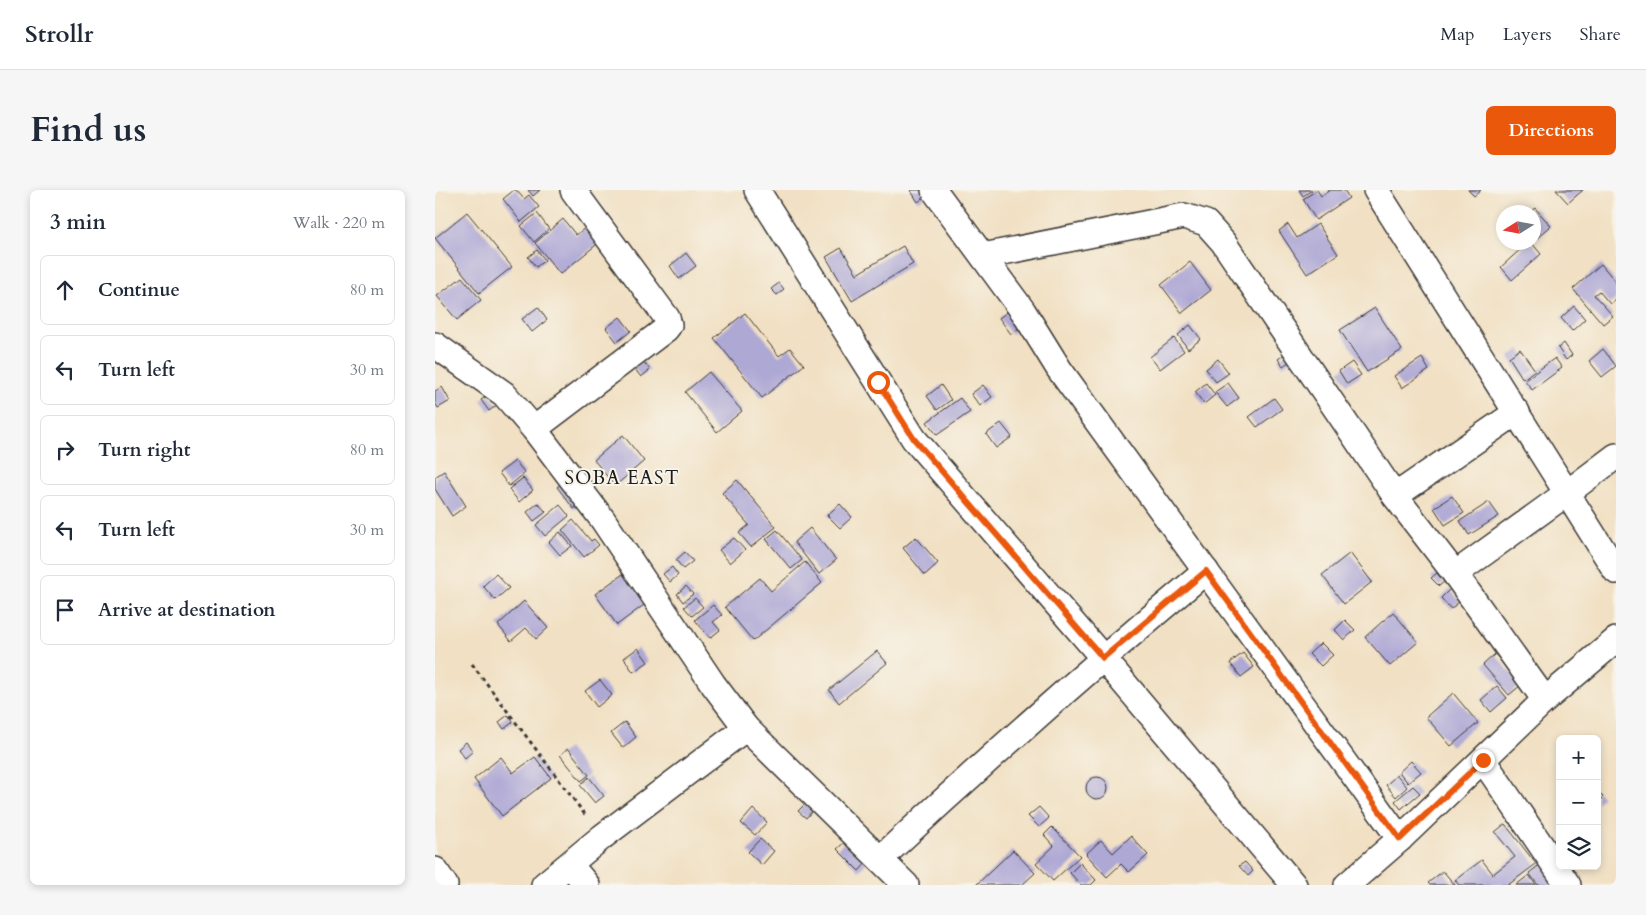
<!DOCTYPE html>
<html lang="en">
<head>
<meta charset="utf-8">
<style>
  body { margin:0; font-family:Cardo,serif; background:#f6f6f7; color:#1f2937 }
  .controls { position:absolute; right:15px; bottom:15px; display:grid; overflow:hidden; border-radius:8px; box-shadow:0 2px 8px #0003 }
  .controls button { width:45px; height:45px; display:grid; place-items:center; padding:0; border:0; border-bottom:1px solid #e0e1e3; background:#fff; color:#1f2937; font:25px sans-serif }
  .compass { position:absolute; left:1061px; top:15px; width:45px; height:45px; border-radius:50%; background:#fff; box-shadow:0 2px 8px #0003; rotate:259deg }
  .stop { position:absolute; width:15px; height:15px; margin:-11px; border:4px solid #ea580c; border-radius:50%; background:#fff }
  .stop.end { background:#ea580c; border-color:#fff; box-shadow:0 1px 5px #0008 }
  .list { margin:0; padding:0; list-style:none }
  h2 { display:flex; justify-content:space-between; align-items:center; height:65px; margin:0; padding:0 20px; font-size:21px }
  h2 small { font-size:16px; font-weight:400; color:#747a83 }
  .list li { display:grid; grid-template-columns:32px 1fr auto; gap:15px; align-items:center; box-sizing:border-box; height:70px; margin:0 10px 10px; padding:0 10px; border:1px solid #e0e1e3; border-radius:8px }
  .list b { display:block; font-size:19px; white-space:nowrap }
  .list em { font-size:16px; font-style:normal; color:#747a83 }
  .icon { flex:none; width:28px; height:28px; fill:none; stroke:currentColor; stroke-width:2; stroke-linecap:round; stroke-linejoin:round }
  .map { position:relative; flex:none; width:1181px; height:695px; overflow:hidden; border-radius:8px }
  header { display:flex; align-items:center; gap:30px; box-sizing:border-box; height:70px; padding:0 25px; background:#fff; border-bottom:1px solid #e0e1e3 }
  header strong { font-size:24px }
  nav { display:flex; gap:28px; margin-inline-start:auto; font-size:18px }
  .intro { display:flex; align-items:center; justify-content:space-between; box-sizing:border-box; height:120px; padding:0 30px }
  h1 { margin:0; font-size:35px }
  .button { padding:12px 22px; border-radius:8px; background:#ea580c; color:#fff; font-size:18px; font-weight:700 }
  main { display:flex; gap:30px; padding:0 30px }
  aside { flex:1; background:#fff; border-radius:8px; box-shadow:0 2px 8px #0003 }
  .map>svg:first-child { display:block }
  .building { fill:#aea8d5 }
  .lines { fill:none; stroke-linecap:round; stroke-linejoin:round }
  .street-casing { stroke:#3c3935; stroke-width:28 }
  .path { stroke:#3c3935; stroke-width:3; stroke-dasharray:4 4; stroke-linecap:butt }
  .street { stroke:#fff; stroke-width:25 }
  .route { stroke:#ea580c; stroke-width:6 }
  .labels { text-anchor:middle; stroke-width:4; stroke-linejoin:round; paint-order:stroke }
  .quarter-label { font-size:19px; letter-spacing:1px; fill:#1c1c1c; stroke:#f7f3e8 }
</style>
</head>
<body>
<header>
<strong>Strollr</strong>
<nav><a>Map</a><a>Layers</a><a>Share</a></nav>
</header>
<div class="intro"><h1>Find us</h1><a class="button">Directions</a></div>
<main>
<aside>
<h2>3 min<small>Walk · 220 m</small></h2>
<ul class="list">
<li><svg class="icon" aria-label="ahead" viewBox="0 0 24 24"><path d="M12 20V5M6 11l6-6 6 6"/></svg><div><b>Continue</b></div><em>80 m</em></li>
<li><svg class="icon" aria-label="left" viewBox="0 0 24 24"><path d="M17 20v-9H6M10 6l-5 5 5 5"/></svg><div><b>Turn left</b></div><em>30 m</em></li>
<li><svg class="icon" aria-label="right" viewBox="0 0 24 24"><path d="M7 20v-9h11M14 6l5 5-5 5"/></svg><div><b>Turn right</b></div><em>80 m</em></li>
<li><svg class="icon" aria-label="left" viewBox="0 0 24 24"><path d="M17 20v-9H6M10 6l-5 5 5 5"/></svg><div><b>Turn left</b></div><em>30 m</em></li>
<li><svg class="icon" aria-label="arrive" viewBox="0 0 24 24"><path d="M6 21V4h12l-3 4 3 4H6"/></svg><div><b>Arrive at destination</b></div></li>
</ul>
</aside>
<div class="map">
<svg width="1181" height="695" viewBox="0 0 1181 695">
  <rect width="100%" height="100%" fill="#f7f3e8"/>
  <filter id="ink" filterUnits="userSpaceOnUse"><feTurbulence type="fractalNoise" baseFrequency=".02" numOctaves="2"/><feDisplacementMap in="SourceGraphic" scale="10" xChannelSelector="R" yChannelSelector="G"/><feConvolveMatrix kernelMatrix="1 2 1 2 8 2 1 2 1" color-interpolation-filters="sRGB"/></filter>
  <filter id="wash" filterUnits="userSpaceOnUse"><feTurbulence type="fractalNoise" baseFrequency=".0096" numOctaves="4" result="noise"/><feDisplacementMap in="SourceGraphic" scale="20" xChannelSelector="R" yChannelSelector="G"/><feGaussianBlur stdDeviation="1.12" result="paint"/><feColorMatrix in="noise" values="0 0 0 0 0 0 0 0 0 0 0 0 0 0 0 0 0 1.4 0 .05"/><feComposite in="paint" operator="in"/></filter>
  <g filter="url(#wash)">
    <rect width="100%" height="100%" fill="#f1e0c3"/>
    <g id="blocks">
      <g class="building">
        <polygon points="79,0 81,0 89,9 94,5 104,17 86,32 68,9"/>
        <polygon points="93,0 105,0 98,6"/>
        <polygon points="477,0 493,0 495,3 483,12 476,1"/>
        <polygon points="864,0 877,0 868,6"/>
        <polygon points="882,0 886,6 895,0 909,0 914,8 881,30 868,9"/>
        <polygon points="1033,0 1046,0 1039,6"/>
        <polygon points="1121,0 1148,0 1133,13"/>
        <polygon points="1100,18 1116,36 1102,48 1098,44 1098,22 1095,22"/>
        <polygon points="32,22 77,77 44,103 0,48"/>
        <polygon points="102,23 114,39 99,52 86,36"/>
        <polygon points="128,29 141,45 159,31 171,47 125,84 100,53"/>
        <polygon points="853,34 862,48 883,34 903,64 872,84 844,41"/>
        <polygon points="1084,52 1096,52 1106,64 1077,90 1066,77 1088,57"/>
        <polygon points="468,56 478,74 417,111 391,67 406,58 422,84"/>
        <polygon points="102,60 110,70 101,77 93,67"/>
        <polygon points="251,63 261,76 244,89 235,76"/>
        <polygon points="755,72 776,100 747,123 726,95"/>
        <polygon points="1166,74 1181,92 1181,109 1175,114 1164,101 1159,105 1178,126 1168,134 1138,99"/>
        <polygon points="27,87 46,110 22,130 2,106"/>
        <polygon points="344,93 349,99 342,105 336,99"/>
        <polygon points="1139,116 1150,129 1137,141 1126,128"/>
        <polygon points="103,117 112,130 97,142 87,129"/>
        <polygon points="579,117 591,133 576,144 564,128"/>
        <polygon points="940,118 967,160 932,182 905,140"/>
        <polygon points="310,123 344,166 355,158 369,175 327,208 279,148"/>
        <polygon points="185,127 196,141 182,152 171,138"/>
        <polygon points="755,135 766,149 753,159 743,145"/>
        <polygon points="739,148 749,161 725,179 715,167"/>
        <polygon points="1129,153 1137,165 1131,170 1123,158"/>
        <polygon points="1085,159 1100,180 1088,189 1074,167"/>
        <polygon points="1168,159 1181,176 1167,187 1154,171"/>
        <polygon points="853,162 858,169 848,176 843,169"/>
        <polygon points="987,168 994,180 967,198 959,186"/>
        <polygon points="1120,168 1127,178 1097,200 1090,190"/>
        <polygon points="783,169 794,183 781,192 771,179"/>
        <polygon points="208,171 215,180 206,187 199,178"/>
        <polygon points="917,172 926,185 912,194 904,181"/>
        <polygon points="274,182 307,221 282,242 250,202"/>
        <polygon points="771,193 780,205 769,214 760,202"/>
        <polygon points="793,193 804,208 792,217 780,202"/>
        <polygon points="506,195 516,210 502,220 492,206"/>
        <polygon points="548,195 557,207 545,216 536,204"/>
        <polygon points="7,197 15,211 3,218 0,213 0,201"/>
        <polygon points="54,204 62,215 54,221 46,210"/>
        <polygon points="525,208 535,222 502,245 492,232"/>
        <polygon points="839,208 847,219 822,237 814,227"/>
        <polygon points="566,233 577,247 561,258 551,244"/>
        <polygon points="188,245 209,271 180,296 159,270"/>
        <polygon points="80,271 90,283 74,296 64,283"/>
        <polygon points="9,281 31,316 17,326 0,299 0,287"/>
        <polygon points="88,288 98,300 84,312 74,299"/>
        <polygon points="133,289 149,311 139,319 122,297"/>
        <polygon points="302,290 341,337 316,357 304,343 314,335 287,303"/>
        <polygon points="1017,306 1029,323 1010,335 999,318"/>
        <polygon points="1054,312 1064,326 1034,345 1025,331"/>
        <polygon points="103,313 111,322 99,331 92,322"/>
        <polygon points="405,314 417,327 405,338 392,325"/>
        <polygon points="125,315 134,326 110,346 101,335"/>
        <polygon points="138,330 156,351 159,349 164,355 149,367 127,340"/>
        <polygon points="375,338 401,370 384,384 359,352"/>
        <polygon points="342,340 367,370 356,379 331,349"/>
        <polygon points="125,342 137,356 125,365 114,352"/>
        <polygon points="481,347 503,373 490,385 468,358"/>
        <polygon points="299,348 310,360 295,373 284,360"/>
        <polygon points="250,362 258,371 248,379 241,370"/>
        <polygon points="915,363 937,392 909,414 887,385"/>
        <polygon points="370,372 387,393 318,451 290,417 325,388 336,401"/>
        <polygon points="237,377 243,385 235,392 228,384"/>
        <polygon points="195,379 217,409 182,435 160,404"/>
        <polygon points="1002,383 1009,392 1004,396 996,388"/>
        <polygon points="61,384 74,398 60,410 48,396"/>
        <polygon points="251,396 258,404 248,412 242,404"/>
        <polygon points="1015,399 1025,411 1016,419 1006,408"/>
        <polygon points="260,408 268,417 257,426 249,417"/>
        <polygon points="89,411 113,438 101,449 91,438 76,451 63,435"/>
        <polygon points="278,415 287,425 278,432 285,440 275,448 260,430"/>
        <polygon points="958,422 983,452 955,476 930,447"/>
        <polygon points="910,430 920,440 909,450 900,440"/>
        <polygon points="886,453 898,465 886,476 874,464"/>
        <polygon points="203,458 213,472 198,482 189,468"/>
        <polygon points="442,461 452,473 404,513 394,500"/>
        <polygon points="808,463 819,477 806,487 795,473"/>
        <polygon points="1060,464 1086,495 1074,505 1048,475"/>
        <polygon points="165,490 177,505 162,517 150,501"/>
        <polygon points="1062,496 1072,508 1056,522 1046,510"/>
        <polygon points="1018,503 1043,533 1016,556 991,527"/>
        <polygon points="73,525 78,532 69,539 64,532"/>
        <polygon points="190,532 201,547 188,558 176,543"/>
        <polygon points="31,552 38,561 30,568 23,559"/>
        <polygon points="133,558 154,585 146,591 125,565"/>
        <polygon points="66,567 78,583 100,567 116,588 67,626 39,589"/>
        <polygon points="976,571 986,582 973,593 964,582"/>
        <polygon points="962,585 972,597 961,607 951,595"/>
        <polygon points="154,587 169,606 160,613 145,595"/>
        <circle cx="662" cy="598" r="11"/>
        <polygon points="978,596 985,603 966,619 960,611"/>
        <polygon points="1162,601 1168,607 1162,613"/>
        <polygon points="371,613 378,620 371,628 363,621"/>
        <polygon points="604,617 614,628 604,637 593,626"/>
        <polygon points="318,619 332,632 320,645 306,633"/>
        <polygon points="1070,634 1101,674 1073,695 1024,695 1020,690 1047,670 1058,684 1080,667 1060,642"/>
        <polygon points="617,637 645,666 618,691 601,673 619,656 609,645"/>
        <polygon points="696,646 713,665 694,682 686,674 672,687 651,664 666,650 678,663"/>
        <polygon points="325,649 339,661 327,675 313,662"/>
        <polygon points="413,649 434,670 424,681 402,659"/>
        <polygon points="578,660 600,683 587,695 541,695"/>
        <polygon points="1111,670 1125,695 1103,695 1094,683"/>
        <polygon points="810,672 818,681 813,686 804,676"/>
        <polygon points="645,673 661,690 656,695 646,695 635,683"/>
        <polygon points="1008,681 1020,695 995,695 993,693"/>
        <polygon points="1094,685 1101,695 1081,695"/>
      </g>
    </g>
  </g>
  <g filter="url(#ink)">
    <use href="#blocks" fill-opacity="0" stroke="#3c3935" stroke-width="1"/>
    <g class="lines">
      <g class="street-casing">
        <g id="street">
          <polyline points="322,0 479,249 668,468 859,695"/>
          <polyline points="499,0 588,121 624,179 965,649"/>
          <polyline points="941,0 1181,381"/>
          <polyline points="548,66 749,26 771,33 788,52 960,306 1020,384 1110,510"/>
          <polyline points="0,155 69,204 99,239 168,330 278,494 311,538 471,695"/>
          <polyline points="99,239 231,139 234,135 232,128 138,0"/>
          <polyline points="960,306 1082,222"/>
          <polyline points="1020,384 1132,303 1181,266"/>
          <polyline points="1048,570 1133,695"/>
          <path d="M445,669C551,570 660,474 771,381"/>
          <polyline points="135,675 152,695"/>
          <polyline points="0,680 10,695"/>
          <polyline points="109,695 167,647 311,538"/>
          <polyline points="912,695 965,649 1110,510 1181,450"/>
        </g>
      </g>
      <polyline class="path" points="37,474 151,626"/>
      <use href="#street" class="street"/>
    </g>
  </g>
  <g class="lines" filter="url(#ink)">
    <polyline class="route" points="443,192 479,249 668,468 771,381 965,649 1048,570"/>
  </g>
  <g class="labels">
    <g class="quarter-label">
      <text x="187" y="294">SOBA EAST</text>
    </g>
  </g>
</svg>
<div class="controls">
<button>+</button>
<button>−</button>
<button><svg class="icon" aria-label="layers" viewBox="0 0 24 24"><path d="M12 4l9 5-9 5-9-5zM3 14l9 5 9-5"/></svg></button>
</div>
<svg class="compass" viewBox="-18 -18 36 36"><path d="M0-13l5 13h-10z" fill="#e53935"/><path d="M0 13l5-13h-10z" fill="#747a83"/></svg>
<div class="stop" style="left:443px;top:192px"></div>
<div class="stop end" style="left:1048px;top:570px"></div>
</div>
</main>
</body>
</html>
